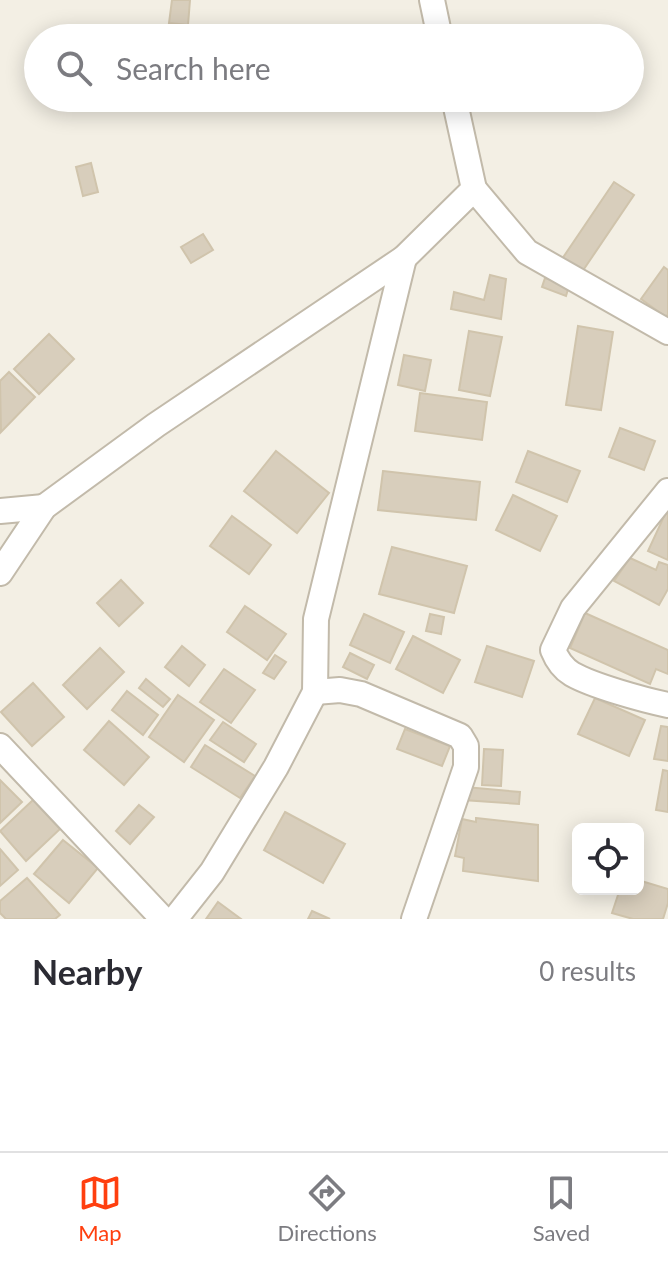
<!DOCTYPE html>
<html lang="en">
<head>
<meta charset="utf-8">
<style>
  body { margin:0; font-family:Lato,sans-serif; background:#f7f7f7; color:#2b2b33 }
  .controls { position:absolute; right:24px; bottom:24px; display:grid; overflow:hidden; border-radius:12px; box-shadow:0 4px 20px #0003 }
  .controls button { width:72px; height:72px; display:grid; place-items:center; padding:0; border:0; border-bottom:2px solid #e1e1e2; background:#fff; color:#2b2b33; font:40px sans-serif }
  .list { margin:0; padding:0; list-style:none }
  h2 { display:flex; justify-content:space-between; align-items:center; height:104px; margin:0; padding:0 32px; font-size:34px }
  h2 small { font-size:26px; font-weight:400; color:#7c7c81 }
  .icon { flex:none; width:44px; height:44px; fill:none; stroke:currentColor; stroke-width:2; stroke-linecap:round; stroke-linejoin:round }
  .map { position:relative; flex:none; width:668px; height:919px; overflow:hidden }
  .search { position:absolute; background:#fff; box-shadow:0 4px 20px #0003; left:24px; right:24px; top:24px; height:88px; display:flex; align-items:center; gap:20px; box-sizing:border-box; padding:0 28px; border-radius:44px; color:#7c7c81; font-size:30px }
  .sheet { height:232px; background:#fff }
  nav { display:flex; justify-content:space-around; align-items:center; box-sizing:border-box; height:112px; border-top:2px solid #e1e1e2; background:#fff; font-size:22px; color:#7c7c81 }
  nav a { display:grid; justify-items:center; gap:4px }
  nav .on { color:#ff3f0f }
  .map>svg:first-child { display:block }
  .building { fill:#d8cebc; stroke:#d0c4ac; stroke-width:2 }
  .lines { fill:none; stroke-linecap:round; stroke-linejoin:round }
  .street-casing { stroke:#c2baaa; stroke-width:28 }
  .street { stroke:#fff; stroke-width:24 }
</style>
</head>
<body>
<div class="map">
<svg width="668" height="919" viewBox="0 0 668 919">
  <rect width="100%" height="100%" fill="#f3efe4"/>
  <g class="building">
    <polygon points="172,0 190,0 188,25 169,23"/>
    <polygon points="91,163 98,192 83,196 76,167"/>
    <polygon points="614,182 634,195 582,272 562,259"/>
    <polygon points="203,234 213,250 191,263 181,247"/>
    <polygon points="664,267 668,270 668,314 666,317 641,299"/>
    <polygon points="490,275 506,279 501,319 451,309 454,292 484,300"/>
    <polygon points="545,278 569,286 566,296 542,287"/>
    <polygon points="578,326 613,332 601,410 566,405"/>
    <polygon points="469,331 502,337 490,396 459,390"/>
    <polygon points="49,334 74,359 39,394 14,369"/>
    <polygon points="404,355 431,360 425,391 398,385"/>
    <polygon points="9,372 35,397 1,432 0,381"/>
    <polygon points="420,393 487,402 482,440 415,431"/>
    <polygon points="620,428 655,441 644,470 609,457"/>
    <polygon points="276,451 329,493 297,533 244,491"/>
    <polygon points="528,451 580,471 567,502 516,482"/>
    <polygon points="383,471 480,482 476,520 378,510"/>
    <polygon points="513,495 557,516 540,551 496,530"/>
    <polygon points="666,512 668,513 668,560 648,551"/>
    <polygon points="232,516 271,545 249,574 210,546"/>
    <polygon points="392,547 467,566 454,613 379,594"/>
    <polygon points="630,558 656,570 659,562 668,565 668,589 659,605 614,581"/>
    <polygon points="121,580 143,603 119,626 97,603"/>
    <polygon points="245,606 286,634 267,660 227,632"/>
    <polygon points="585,613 668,650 668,674 656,669 650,684 570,648"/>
    <polygon points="364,614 404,632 390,663 350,645"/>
    <polygon points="430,614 444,617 441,634 426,631"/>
    <polygon points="413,636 460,660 443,693 396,669"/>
    <polygon points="182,646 205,665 189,686 165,667"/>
    <polygon points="487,646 534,661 522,697 475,682"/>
    <polygon points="100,648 124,672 87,709 63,685"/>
    <polygon points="350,653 374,665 367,679 343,667"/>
    <polygon points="275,655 286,662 274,679 263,673"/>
    <polygon points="224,669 255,690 231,723 200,702"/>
    <polygon points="146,679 170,699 163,707 139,688"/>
    <polygon points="33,683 64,717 32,746 1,712"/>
    <polygon points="127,691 158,715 143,735 112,710"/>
    <polygon points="178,695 214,720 184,762 149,737"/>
    <polygon points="595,698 645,720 629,756 578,734"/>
    <polygon points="109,721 149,757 124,785 84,750"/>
    <polygon points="223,722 256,744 244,762 210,740"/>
    <polygon points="661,726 668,727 668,761 654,759"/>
    <polygon points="405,729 450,746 442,766 397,749"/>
    <polygon points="205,745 255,776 240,798 191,767"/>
    <polygon points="484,749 503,750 501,786 482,785"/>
    <polygon points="663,770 668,771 668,812 656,810"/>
    <polygon points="0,780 22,802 0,823"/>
    <polygon points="465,787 520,792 519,804 463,800"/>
    <polygon points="33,800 60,829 26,861 0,831"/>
    <polygon points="139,805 154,817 130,844 116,831"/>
    <polygon points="285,812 345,844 323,883 264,850"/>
    <polygon points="476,818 538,825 538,881 463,871 464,858 455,856 462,819 476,822"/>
    <polygon points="63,840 98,868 69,903 34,874"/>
    <polygon points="0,849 18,870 0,886"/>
    <polygon points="27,878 60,915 55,919 6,919 0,913 0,901"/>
    <polygon points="638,880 668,889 668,903 663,919 633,919 612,913 620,889 638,889"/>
    <polygon points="218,902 241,919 206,919"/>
    <polygon points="312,911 330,919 308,919"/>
  </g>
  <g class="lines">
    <g class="street-casing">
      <g id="street">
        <polyline points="432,0 440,38"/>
        <polyline points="474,189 527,252 668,332"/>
        <path d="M668,491L573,608L553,650C557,660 562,668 572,674C593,686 644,700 668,705"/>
        <polyline points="0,511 44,507"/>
        <polyline points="0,573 44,507 156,425 404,258 474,189 454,98"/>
        <polyline points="315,692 340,690 361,694 460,736 466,746 466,767 414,919"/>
        <polyline points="0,746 163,919"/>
        <polyline points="175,919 212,872 276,767 315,692 316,619 404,258"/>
      </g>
    </g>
    <use href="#street" class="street"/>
  </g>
</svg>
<div class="controls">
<button><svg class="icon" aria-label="locate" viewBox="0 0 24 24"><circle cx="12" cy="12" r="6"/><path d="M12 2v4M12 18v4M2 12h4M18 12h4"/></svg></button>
</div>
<div class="search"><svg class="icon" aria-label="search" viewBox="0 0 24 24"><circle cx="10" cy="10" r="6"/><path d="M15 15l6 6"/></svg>Search here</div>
</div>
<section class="sheet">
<h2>Nearby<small>0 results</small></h2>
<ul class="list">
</ul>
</section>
<nav>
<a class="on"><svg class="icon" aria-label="map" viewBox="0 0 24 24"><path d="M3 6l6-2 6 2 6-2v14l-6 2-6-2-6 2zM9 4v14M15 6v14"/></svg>Map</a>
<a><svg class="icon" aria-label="directions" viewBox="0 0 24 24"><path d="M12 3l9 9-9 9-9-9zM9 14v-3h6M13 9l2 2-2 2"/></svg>Directions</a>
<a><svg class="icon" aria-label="saved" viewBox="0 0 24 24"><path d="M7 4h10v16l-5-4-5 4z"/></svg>Saved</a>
</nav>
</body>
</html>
